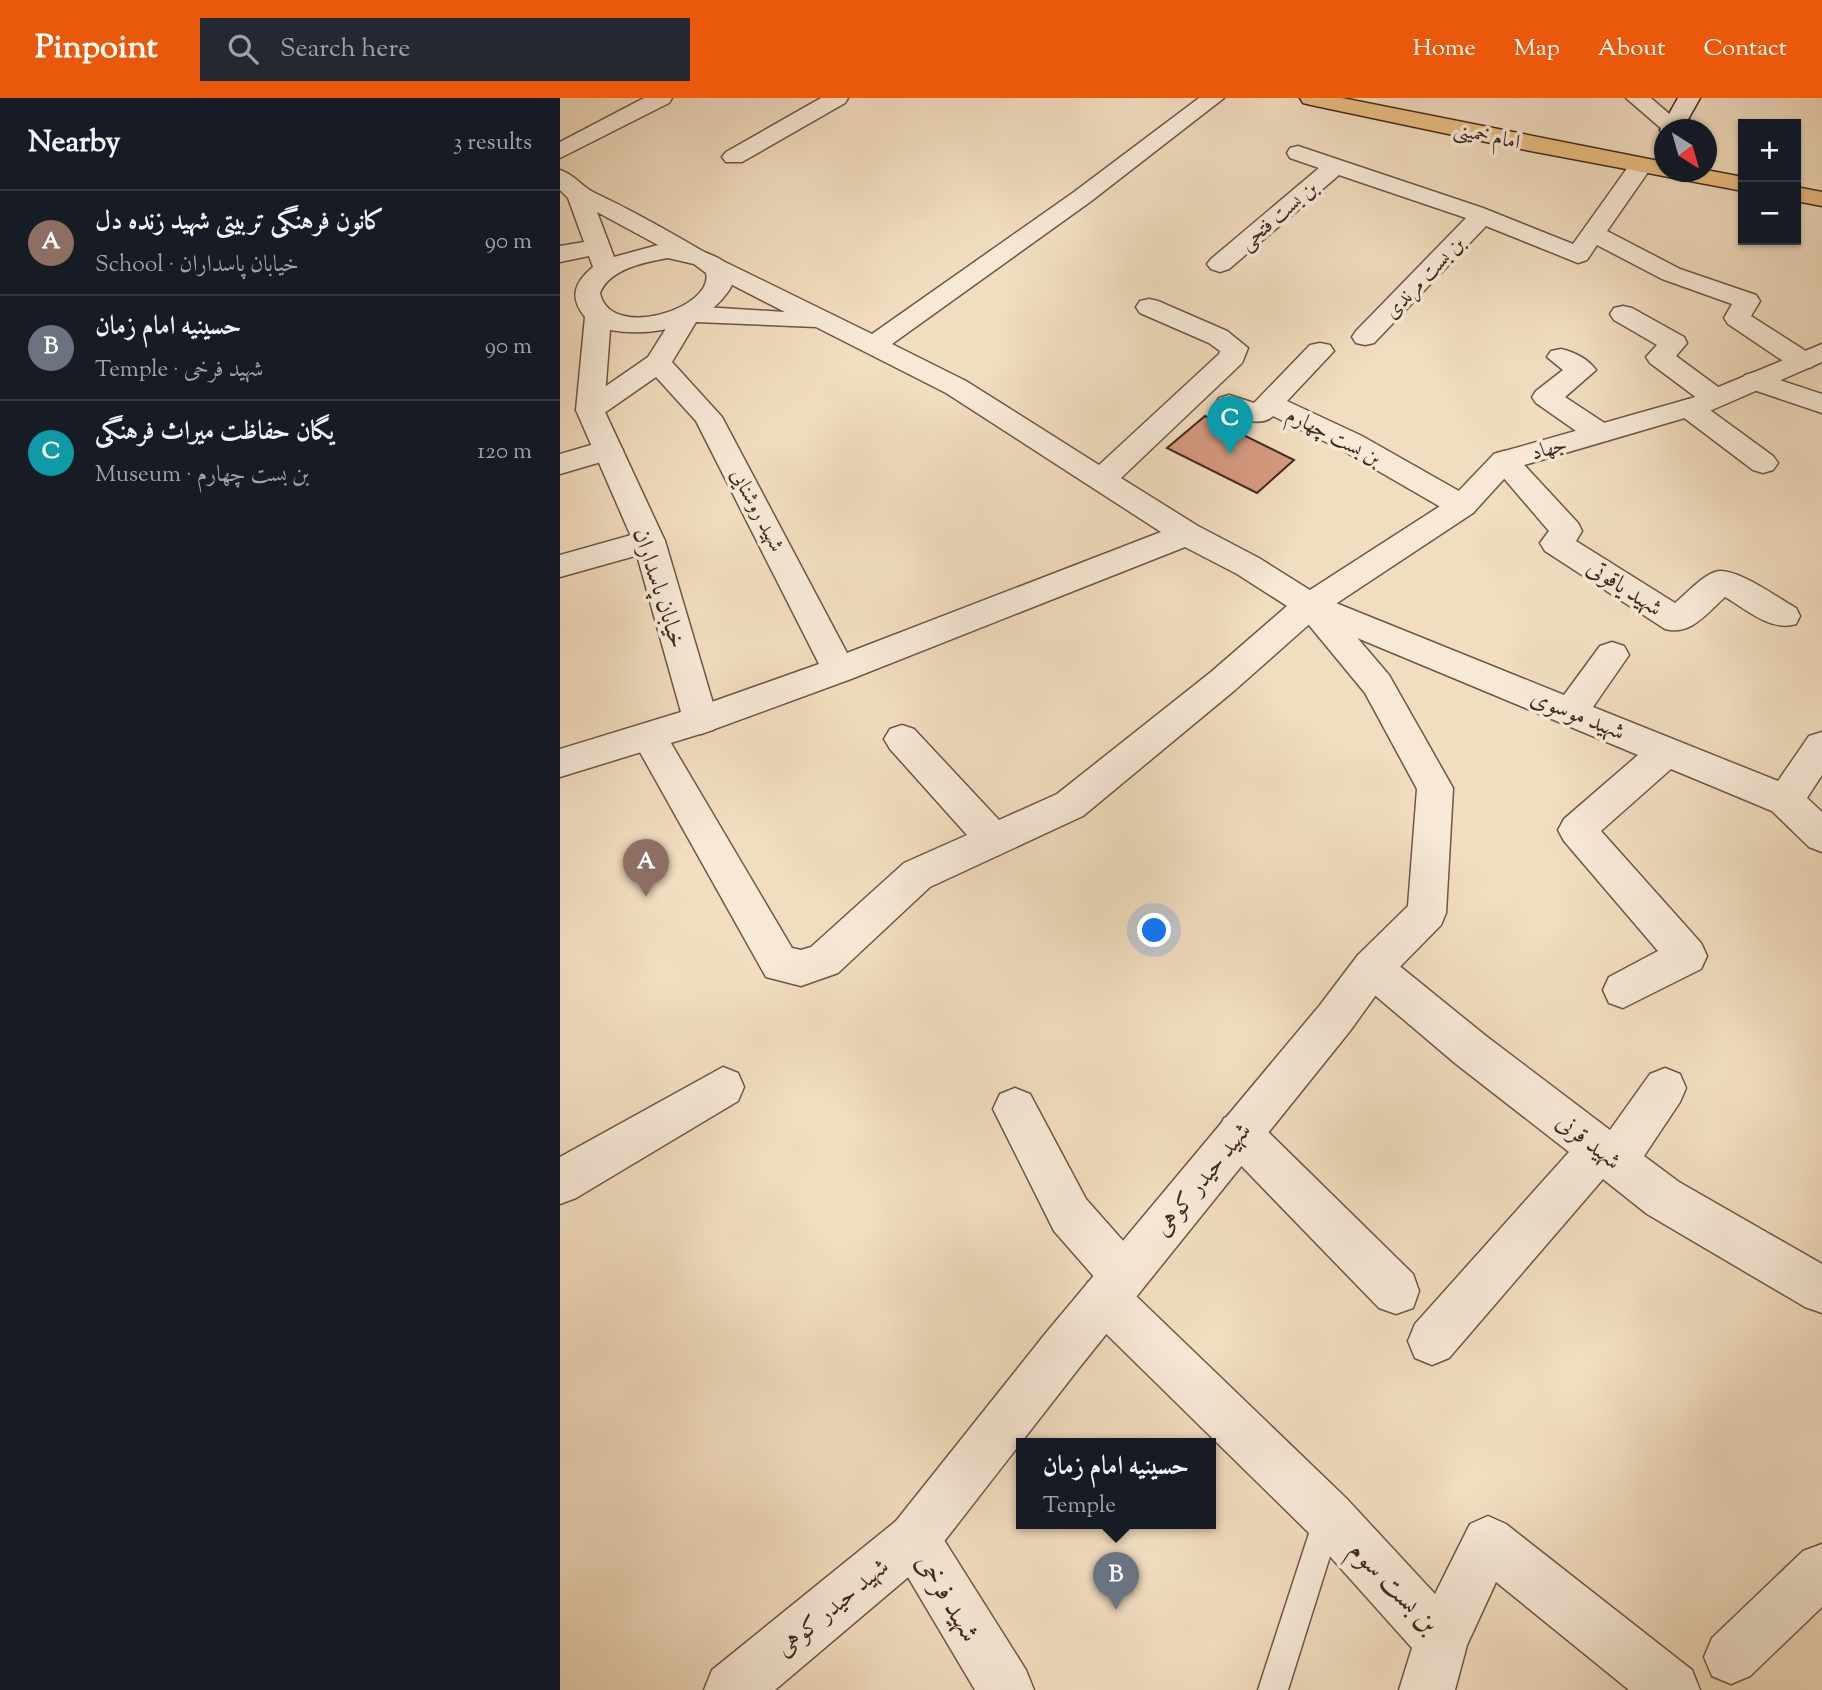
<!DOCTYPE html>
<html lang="en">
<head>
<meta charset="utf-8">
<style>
  body { margin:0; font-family:"Sorts Mill Goudy",Amiri,serif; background:#242831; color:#f1f3f6 }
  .controls { position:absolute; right:21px; top:21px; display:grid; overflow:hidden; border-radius:0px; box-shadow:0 2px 5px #0004 }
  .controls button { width:63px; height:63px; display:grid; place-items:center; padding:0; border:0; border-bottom:2px solid #363941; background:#171b24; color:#f1f3f6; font:35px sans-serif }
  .compass { position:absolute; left:1094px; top:21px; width:63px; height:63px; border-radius:50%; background:#171b24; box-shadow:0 2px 5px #0004; rotate:143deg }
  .you { position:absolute; left:595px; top:833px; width:24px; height:24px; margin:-18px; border:5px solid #fff; border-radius:50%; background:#1a73e8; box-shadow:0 0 0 10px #1a73e833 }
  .badge { display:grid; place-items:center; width:46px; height:46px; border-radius:50%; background:#ea580c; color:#fff; font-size:23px; font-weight:700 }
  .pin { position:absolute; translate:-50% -58px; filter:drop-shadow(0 2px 4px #0008) }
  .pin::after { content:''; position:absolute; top:37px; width:24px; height:21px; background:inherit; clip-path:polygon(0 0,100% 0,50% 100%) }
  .popup { position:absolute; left:456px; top:1340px; width:200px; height:91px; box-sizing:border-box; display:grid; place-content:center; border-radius:0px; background:#171b24; filter:drop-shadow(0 2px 5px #0005); font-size:23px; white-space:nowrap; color:#9ea1a6 }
  .popup b { font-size:26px; color:#f1f3f6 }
  .popup::after { content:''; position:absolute; left:50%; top:100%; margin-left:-14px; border:14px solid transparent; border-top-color:#171b24 }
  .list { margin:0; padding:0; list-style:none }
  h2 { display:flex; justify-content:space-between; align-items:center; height:91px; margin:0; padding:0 28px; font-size:30px }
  h2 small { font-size:23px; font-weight:400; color:#9ea1a6 }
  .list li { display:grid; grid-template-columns:46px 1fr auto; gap:21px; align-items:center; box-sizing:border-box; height:105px; padding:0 28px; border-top:2px solid #363941 }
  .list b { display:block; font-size:26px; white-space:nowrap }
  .list p { margin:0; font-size:23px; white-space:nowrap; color:#9ea1a6 }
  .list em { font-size:23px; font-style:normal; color:#9ea1a6 }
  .icon { flex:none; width:38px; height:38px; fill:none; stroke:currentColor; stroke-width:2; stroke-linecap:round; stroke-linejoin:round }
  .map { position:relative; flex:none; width:1262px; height:1592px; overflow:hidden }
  header { display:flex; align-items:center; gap:42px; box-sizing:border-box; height:98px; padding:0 35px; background:#ea580c; color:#fff }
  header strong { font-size:33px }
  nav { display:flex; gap:38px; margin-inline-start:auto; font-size:24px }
  .search { width:490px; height:63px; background:#242831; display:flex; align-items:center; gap:18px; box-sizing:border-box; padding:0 24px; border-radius:0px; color:#9ea1a6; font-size:26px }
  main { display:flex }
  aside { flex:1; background:#171b24 }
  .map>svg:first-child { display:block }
  .building { fill:#d79b82; stroke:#412a1f; stroke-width:2 }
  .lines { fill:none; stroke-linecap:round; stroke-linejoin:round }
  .service-casing { stroke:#6d5747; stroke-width:3 }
  .minor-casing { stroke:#6d5747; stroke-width:3 }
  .tertiary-casing { stroke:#6d5747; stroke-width:3 }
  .secondary-casing { stroke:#412a1f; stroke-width:3 }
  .primary-casing { stroke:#412a1f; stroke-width:3 }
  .service { fill:#f7e9d6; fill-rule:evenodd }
  .minor { fill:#f7e9d6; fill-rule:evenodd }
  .tertiary { fill:#f7e9d6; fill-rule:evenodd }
  .secondary { fill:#f7e9d6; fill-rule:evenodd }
  .primary { fill:#e9be80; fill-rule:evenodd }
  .labels { text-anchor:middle; stroke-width:7; stroke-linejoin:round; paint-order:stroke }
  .far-street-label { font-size:21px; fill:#412a1f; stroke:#f7e9d6 }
  .street-label { font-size:24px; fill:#412a1f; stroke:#f7e9d6 }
  .near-street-label { font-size:28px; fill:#412a1f; stroke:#f7e9d6 }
</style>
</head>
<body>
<header>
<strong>Pinpoint</strong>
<div class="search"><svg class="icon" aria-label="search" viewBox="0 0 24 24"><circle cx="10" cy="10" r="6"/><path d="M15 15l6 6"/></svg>Search here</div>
<nav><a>Home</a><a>Map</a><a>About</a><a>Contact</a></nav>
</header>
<main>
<aside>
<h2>Nearby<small>3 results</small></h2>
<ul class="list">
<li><span class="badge" style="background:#8d6e63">A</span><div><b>کانون فرهنگی تربیتی شهید زنده دل</b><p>School · خیابان پاسداران</p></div><em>90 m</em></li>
<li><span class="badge" style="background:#6b7280">B</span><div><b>حسینیه امام زمان</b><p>Temple · شهید فرخی</p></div><em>90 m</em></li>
<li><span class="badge" style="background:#0f9aa8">C</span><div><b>یگان حفاظت میراث فرهنگی</b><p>Museum · بن بست چهارم</p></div><em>120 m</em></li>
</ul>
</aside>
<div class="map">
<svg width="1262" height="1592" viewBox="0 0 1262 1592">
  <rect width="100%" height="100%" fill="#f2ddc0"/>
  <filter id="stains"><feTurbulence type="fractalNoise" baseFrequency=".00286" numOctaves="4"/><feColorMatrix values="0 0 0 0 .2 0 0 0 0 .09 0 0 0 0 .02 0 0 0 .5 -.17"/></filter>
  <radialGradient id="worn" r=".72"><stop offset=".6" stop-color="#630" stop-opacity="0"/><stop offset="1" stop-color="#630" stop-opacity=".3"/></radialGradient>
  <polygon class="building" points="645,318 734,362 697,395 607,350"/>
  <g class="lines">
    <g class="service-casing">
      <polygon id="service" points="768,1406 778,1410 782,1420 728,1592 698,1592 754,1420 758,1410"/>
    </g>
    <g class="minor-casing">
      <g id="minor">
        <polygon points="84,0 112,0 109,5 0,60 0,44"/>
        <polygon points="261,0 288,0 285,5 182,64 166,64 162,59 166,54"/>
        <path d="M639,0H664L530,104L332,246L406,283L539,367L659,256L660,253L649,245L580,215L576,209L580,203L589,201L598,203L667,233L688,250L682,265L561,380L638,428L699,460L761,499L1004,597L1040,548L1052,544L1064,548L1069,557L1033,609L1218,683L1249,638L1262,634V677L1247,700L1262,714V754L1249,749L1212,713L1111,671L1041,733L1141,845L1147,858L1141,871L1063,910L1049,905L1043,892L1049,879L1098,853L1004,743L998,732L1004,721L1078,657L754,522L675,592L523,718L370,789L278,875L241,888L206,879L72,640L78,630L90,626L102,630L232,850L241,852L251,849L344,765L407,737L330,651L324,641L330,631L342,627L354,631L439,722L497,696L651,574L727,508L677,476L625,449L291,581L141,636L129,632L124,622L129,612L259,566L136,323L96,279L40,318L30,321L20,318L16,312L20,306L88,259L119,210L128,208L225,214L147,174L143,169L147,164L156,161L165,164L312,236L514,94ZM136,224L256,229L386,295L601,434L287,555L162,319L112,264Z"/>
        <polygon points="1066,0 1091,0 1122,27 1119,32 1103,32"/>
        <polygon points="738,48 923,110 1013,146 1073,62 1089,62 1093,67 1047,133 1120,171 1196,197 1200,203 1191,218 1252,257 1256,263 1252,269 1242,271 1232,269 1168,226 1164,220 1172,206 1102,181 1037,147 1027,162 1018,165 926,128 814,245 805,247 796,245 792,239 796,233 906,120 779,77 669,171 660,174 651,171 647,166 651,161 759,70 730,60 727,55 730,50"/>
        <polygon points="1063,208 1072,210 1124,239 1127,245 1116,258 1165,294 1169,300 1165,306 1155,309 1145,306 1090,265 1086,259 1097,247 1054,222 1050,216 1054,210"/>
        <path d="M760,245L770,247L774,253L727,303L802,338L913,401L917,408L913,415L902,418L891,415L782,352L713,318C701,331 664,319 655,306L659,300L669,297L694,305L750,247Z"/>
        <path d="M1001,251C1014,254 1028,261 1036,272L1005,299L1049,328L1053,335L1049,342L1039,344L1029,342L976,305L972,299L976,293L1003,272L987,259L991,253Z"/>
        <polygon points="1195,274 1262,296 1262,315 1185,289 1181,283 1185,277"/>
        <polygon points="1129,301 1139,304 1213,358 1218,365 1213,372 1203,375 1193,372 1119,316 1115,310 1119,304"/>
        <polygon points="48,342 58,345 63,352 58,359 0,376 0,356"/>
        <path d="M944,353L954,356L1018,425L1022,433L1016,443L1115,505C1127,495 1141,479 1155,474C1173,467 1218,500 1236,510L1240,518L1236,526C1211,534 1186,511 1165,499C1147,515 1131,538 1105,531L985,453L980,445L989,433L929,363L934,356Z"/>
        <polygon points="89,432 100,435 105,443 100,451 0,479 0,457"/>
        <polygon points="812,852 826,857 926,938 1050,1032 1090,976 1105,970 1120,976 1126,990 1120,1004 1084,1058 1119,1084 1262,1166 1262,1215 1245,1209 1087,1116 1043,1081 889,1260 872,1267 855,1260 848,1243 855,1226 1009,1054 896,966 798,883 792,870 798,857"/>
        <polygon points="163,969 178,975 184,989 178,1003 16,1100 0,1106 0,1059"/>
        <polygon points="455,990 470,996 526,1101 580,1162 587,1178 580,1194 575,1197 786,1400 875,1496 910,1426 928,1418 946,1426 1132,1572 1140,1592 1069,1592 936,1484 907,1547 895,1592 839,1592 852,1550 750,1436 528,1218 521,1201 528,1184 536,1181 494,1133 433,1011 440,996"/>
        <polygon points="679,1014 694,1020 853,1176 859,1193 853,1210 836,1216 819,1210 664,1050 657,1035 664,1020"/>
        <polygon points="354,1415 372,1423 466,1572 474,1592 415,1592 336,1459 328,1441 336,1423"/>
        <polygon points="1262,1446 1262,1509 1190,1578 1171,1586 1152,1578 1144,1559 1152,1540 1243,1453"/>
      </g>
    </g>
    <g class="tertiary-casing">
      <g id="tertiary">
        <path d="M0,72C14,76 22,89 35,95C71,112 105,131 139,151C150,158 162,158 170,171C175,179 173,188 167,195C142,230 90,239 50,232L44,312L105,443L158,622L153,632L0,679V651L121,614L73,443L16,312L25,219C9,199 14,185 33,169L29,158L0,164V148L24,144L8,100L0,92ZM37,114L98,147L54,159ZM108,160L134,166L146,175C155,210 50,244 40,195C49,171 85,164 108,160Z"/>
        <polygon points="1262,246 1262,264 1152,312 954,370 913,415 771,509 829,577 893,690 886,815 881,827 826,883 790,933 519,1270 372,1459 215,1592 144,1592 152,1572 336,1423 485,1236 760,907 798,857 848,808 857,691 805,595 739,515 734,507 739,499 891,401 934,356 1132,300"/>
      </g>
    </g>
    <g class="secondary-casing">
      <polygon id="secondary" points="1118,0 1140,0 1122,32 1104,32 1103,37 1100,32"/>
    </g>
    <g class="primary-casing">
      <g id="primary">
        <polygon points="740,0 782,0 1104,64 1104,74 1146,72 1183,79 1183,93 950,49 751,7 743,5"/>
        <polygon points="1236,89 1262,94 1262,108 1236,103"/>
      </g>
    </g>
    <use href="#service" class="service"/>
    <use href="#minor" class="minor"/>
    <use href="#tertiary" class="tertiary"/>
    <use href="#secondary" class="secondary"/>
    <use href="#primary" class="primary"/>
  </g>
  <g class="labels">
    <g class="far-street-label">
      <text transform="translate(927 37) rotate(12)" y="7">امام خمینی</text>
      <text transform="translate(718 117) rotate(-40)" y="7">بن بست فتحی</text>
      <text transform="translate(864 179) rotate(-46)" y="7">بن بست مرندی</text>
      <text transform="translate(774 338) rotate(27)" y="7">بن بست چهارم</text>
      <text transform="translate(989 350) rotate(-16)" y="7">جهاد</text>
      <text transform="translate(198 412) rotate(62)" y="7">شهید روشنایی</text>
    </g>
    <g class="street-label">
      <text transform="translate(1065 489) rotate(33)" y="8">شهید یاقوتی</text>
      <text transform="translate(100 490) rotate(72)" y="8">خیابان پاسداران</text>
      <text transform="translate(1018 616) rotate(22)" y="8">شهید موسوی</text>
      <text transform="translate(1029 1043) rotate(38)" y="8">شهید قرنی</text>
      <text transform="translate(642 1081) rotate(-51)" y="8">شهید حیدر کوهی</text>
      <text transform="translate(272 1509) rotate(-40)" y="8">شهید حیدر کوهی</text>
    </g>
    <g class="near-street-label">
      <text transform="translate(835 1488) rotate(46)" y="10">بن بست سوم</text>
      <text transform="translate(389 1499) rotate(59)" y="10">شهید فرخی</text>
    </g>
  </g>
  <rect width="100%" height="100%" filter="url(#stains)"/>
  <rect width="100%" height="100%" fill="url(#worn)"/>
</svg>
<div class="controls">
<button>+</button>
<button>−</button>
</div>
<svg class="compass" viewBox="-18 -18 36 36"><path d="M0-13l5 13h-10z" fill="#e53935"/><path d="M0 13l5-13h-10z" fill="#9ea1a6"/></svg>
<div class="you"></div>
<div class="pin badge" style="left:86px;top:799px;background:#8d6e63">A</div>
<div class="pin badge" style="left:556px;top:1512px;background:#6b7280">B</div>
<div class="popup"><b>حسینیه امام زمان</b>Temple</div>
<div class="pin badge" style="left:670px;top:356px;background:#0f9aa8">C</div>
</div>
</main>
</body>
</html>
